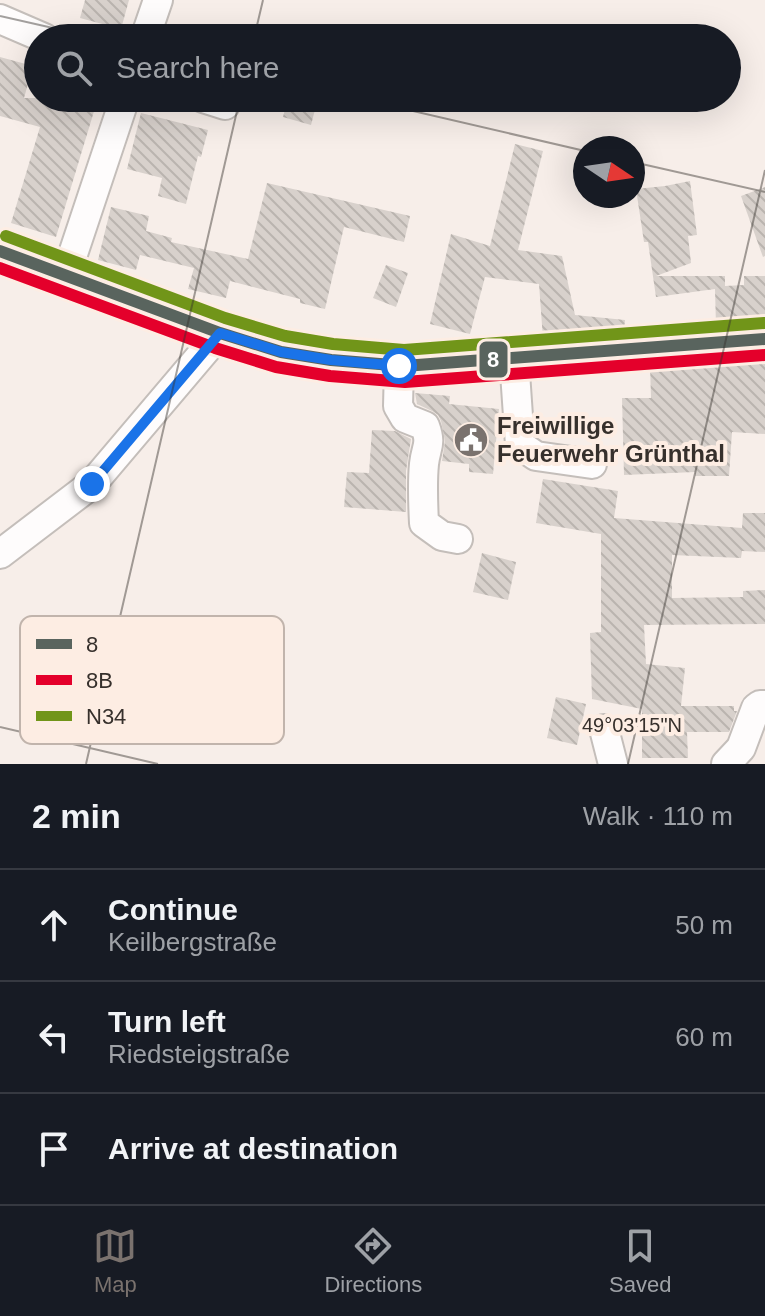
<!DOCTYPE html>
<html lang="en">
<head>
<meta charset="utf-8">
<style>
  body { margin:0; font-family:Helvetica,sans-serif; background:#242831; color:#f1f3f6 }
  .compass { position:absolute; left:573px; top:136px; width:72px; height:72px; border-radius:50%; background:#171b24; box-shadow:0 8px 32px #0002; rotate:103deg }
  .stop { position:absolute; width:24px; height:24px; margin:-18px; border:6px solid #1a73e8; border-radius:50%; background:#fff }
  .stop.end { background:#1a73e8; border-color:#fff; box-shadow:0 2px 8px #0008 }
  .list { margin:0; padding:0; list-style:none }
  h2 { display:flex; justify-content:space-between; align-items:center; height:104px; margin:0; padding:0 32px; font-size:34px }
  h2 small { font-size:26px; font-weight:400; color:#9ea1a6 }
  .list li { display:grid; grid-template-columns:52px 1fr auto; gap:24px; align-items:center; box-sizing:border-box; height:112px; padding:0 32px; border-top:2px solid #363941 }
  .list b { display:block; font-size:30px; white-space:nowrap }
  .list p { margin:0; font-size:26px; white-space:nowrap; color:#9ea1a6 }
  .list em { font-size:26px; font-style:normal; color:#9ea1a6 }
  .icon { flex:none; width:44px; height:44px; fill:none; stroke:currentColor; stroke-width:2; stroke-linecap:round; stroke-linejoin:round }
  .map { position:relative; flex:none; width:765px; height:764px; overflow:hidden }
  .search { position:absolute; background:#171b24; box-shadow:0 8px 32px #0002; left:24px; right:24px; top:24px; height:88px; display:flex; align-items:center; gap:20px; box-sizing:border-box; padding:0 28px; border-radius:44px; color:#9ea1a6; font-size:30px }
  .sheet { height:440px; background:#171b24 }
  nav { display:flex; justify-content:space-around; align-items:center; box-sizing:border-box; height:112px; border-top:2px solid #363941; background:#171b24; font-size:22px; color:#9ea1a6 }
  nav a { display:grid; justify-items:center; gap:4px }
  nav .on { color:#7a726e }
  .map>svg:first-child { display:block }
  .building { fill:url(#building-back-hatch) }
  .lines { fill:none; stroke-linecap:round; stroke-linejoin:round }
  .minor-casing { stroke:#c4beba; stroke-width:32 }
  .minor { stroke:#fefcfc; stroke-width:28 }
  .bus-1-casing { stroke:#fdede3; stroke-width:18 }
  .bus-2-casing { stroke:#fdede3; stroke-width:18 }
  .bus-3-casing { stroke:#fdede3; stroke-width:18 }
  .bus-1 { stroke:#59645e; stroke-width:12 }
  .bus-2 { stroke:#e4002b; stroke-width:12 }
  .bus-3 { stroke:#719519; stroke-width:12 }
  .route { stroke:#1a73e8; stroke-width:10 }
  .ticks { fill:none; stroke:#36302c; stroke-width:2; stroke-opacity:0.45 }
  .labels { text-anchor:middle; stroke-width:8; stroke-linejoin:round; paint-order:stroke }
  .poi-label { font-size:24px; font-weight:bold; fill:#36302c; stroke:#fdede3; text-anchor:start }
  .key { fill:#fdede3; stroke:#c1b4ac; stroke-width:2 }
  .key-label { font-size:22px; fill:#36302c }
  .ticks-label { font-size:20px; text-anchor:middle; fill:#36302c; stroke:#fdede3; stroke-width:8; stroke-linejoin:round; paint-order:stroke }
  .line-badge { stroke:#fdede3; stroke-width:3 }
  .badge-label { font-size:22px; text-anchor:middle; font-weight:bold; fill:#fff }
</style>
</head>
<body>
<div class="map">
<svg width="765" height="764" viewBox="0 0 765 764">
  <defs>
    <pattern id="building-back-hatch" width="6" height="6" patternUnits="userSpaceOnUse" patternTransform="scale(2)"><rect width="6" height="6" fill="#d8d1cc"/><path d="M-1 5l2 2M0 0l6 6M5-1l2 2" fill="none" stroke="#bab4af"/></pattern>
  </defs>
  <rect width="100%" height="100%" fill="#f7eee9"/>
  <g class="building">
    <polygon points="85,0 129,0 121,29 80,18"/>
    <polygon points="0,57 33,66 24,98 98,98 56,237 11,223 40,127 0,116"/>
    <polygon points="288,98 318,98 311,125 283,117"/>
    <polygon points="141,113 208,130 201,157 198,156 186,204 158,196 162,178 127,169"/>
    <polygon points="515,144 543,151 518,250 562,256 575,315 625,320 624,333 543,339 539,284 485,277 470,334 430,324 451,234 490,246"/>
    <polygon points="690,181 697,235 688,236 691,263 656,276 725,276 725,286 744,285 744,276 765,276 765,322 716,326 715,289 656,297 648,242 644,242 636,189 665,186"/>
    <polygon points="267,183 410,216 404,242 344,227 325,309 300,303 300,299 230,281 226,298 188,289 194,268 140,255 136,270 98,260 111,207 149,216 146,231 172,238 171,242 248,259"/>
    <polygon points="765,187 765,256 763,257 741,196"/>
    <polygon points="386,265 408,273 396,307 373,298"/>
    <polygon points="765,356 765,434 732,432 729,476 695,476 695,472 624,475 622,398 651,398 650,365"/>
    <polygon points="415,393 450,396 449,404 499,409 493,474 469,472 469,464 442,461 445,441 441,421 438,415 432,411 417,404"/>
    <polygon points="372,430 395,431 411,439 406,471 406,512 344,507 347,472 369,473"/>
    <polygon points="543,479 618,491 614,518 742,528 743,513 765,513 765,552 742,551 741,558 672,555 672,598 743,597 743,591 765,590 765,624 644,625 646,664 685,668 681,706 734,706 734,711 737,711 729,732 687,732 688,758 642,758 642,709 592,699 590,633 601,632 601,534 536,523"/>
    <polygon points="482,553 516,562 508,600 473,592"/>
    <polygon points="556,697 586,704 577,745 547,738"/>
  </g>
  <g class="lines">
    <g class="minor-casing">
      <g id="minor">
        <polyline points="0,19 44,38"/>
        <polyline points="145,38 158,0"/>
        <polyline points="203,98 225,105"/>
        <polyline points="0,251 220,333 281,352 331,360 404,366 765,339"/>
        <polyline points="66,275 125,98"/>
        <polyline points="514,358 520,445 536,456 592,464"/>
        <path d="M399,366L398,406L405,418L425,426C432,445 426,446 424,464C422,484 423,503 424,523L442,536L458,539"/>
        <polyline points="0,554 92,484 220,333"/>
        <polyline points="604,729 613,764"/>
        <polyline points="726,764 741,748 756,708 760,705 765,705"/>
      </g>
    </g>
    <use href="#minor" class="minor"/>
    <g class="bus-1-casing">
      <polyline id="bus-1" points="0,251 220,333 281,352 331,360 404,366 765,339"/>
    </g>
    <g class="bus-2-casing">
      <polyline id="bus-2" points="0,268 215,348 276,367 330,376 405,382 765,355"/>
    </g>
    <g class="bus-3-casing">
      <polyline id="bus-3" points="6,236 225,318 285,336 333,344 404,350 764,323"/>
    </g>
    <use href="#bus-1" class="bus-1"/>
    <use href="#bus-2" class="bus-2"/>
    <use href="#bus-3" class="bus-3"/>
  </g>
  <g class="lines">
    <polyline class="route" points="92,484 220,333 281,352 331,360 399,366"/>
  </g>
  <path class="ticks" d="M0,16L97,38M254,38L263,0M357,98L585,151M633,162L765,192M0,727L158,764M86,764L240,98M628,764L765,170"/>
  <defs>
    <g id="civic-disc" transform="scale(1.8)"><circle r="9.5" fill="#7a726e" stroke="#fdede3"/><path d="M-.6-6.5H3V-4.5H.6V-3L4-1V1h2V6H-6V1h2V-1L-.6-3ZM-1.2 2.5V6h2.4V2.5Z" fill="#fff"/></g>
  </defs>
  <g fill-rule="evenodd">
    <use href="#civic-disc" x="471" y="440"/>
  </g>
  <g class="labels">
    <g class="poi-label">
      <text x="497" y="434">Freiwillige<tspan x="497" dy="28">Feuerwehr Grünthal</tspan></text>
    </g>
  </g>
  <rect x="20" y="616" width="264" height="128" rx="12" class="key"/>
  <rect x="36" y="639" width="36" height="10" fill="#59645e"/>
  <rect x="36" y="675" width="36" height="10" fill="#e4002b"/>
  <rect x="36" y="711" width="36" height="10" fill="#719519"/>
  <g class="key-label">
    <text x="86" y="652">8</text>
    <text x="86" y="688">8B</text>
    <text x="86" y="724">N34</text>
  </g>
  <g class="ticks-label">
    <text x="632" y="732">49°03'15"N</text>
  </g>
  <rect class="line-badge" x="478" y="340" width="31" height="39" rx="8" fill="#59645e"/>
  <g class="badge-label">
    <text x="493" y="367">8</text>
  </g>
</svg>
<svg class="compass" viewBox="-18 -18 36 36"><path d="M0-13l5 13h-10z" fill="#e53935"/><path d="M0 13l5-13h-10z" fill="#9ea1a6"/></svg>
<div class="stop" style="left:399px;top:366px"></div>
<div class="stop end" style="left:92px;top:484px"></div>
<div class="search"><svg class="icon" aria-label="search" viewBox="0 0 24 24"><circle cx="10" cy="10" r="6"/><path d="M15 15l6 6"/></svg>Search here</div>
</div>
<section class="sheet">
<h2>2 min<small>Walk · 110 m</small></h2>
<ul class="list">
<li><svg class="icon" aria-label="ahead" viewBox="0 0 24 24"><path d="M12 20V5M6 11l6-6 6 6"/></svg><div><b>Continue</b><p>Keilbergstraße</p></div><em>50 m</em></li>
<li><svg class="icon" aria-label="left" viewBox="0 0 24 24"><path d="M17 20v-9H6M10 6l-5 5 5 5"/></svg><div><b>Turn left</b><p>Riedsteigstraße</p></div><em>60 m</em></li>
<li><svg class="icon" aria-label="arrive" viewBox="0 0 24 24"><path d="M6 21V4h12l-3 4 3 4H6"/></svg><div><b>Arrive at destination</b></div></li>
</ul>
</section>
<nav>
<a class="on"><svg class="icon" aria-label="map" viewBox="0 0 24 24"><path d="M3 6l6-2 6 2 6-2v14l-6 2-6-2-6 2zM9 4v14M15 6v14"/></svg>Map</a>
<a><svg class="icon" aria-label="directions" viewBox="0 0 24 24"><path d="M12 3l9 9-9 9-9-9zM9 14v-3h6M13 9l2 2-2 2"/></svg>Directions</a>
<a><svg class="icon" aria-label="saved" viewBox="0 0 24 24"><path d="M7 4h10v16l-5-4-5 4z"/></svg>Saved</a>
</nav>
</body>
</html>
